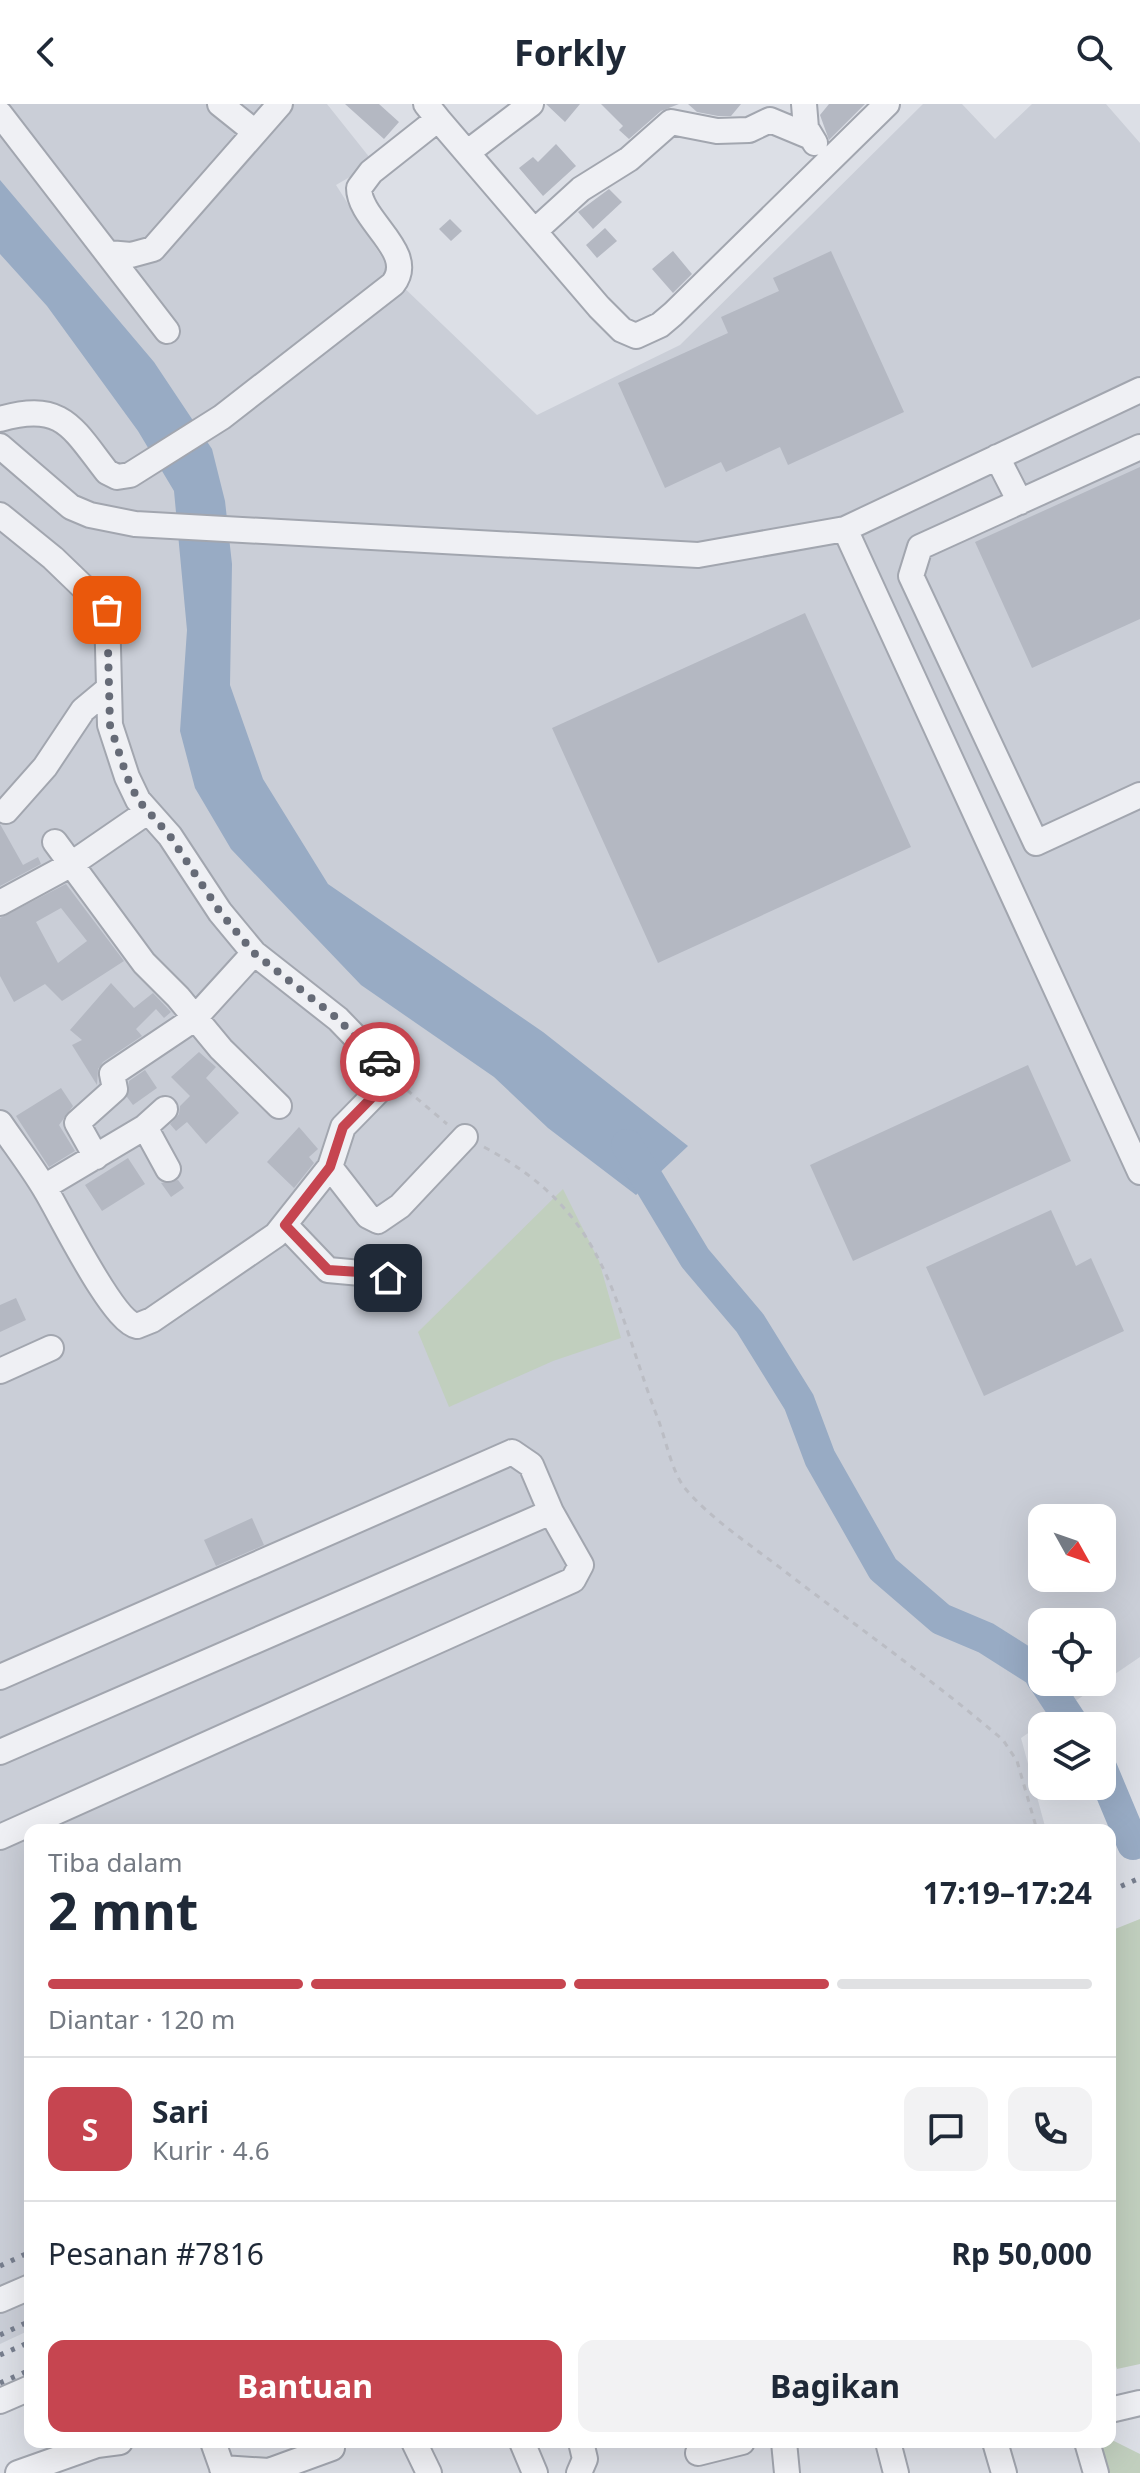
<!DOCTYPE html>
<html lang="id">
<head>
<meta charset="utf-8">
<style>
  :root { --surface:#fff; --page:#f2f2f3; --text:#1f2937; --muted:#747a83; --line:#e0e1e3; --accent:#c64550 }
  body { margin:0; font-family:"Noto Sans",sans-serif; background:var(--page); color:var(--text); height:100vh; display:flex; flex-direction:column; font-size:30px; white-space:nowrap }
  * { box-sizing:border-box; margin:0 }
  p { font-size:26px; color:var(--muted) }
  .icon { flex:none; width:44px; height:44px; fill:none; stroke:currentColor; stroke-width:2; stroke-linecap:round; stroke-linejoin:round }
  .map { position:relative; flex:1; overflow:hidden }
  .sheet { position:absolute; left:24px; top:1720px; width:1092px; height:624px; display:flex; flex-direction:column; background:var(--surface); border-radius:16px; box-shadow:0 8px 32px #0002 }
  .sheet>* { flex:none }
  .needle { width:52px; rotate:130deg }
  .fabs { position:absolute; left:1028px; top:1400px; display:grid; gap:16px }
  .fabs a { display:grid; place-items:center; width:88px; height:88px; border-radius:16px; background:var(--surface); box-shadow:0 8px 32px #0002; font-size:40px }
  .pin { position:absolute; display:grid; place-items:center; width:68px; height:68px; color:#fff; margin:-34px; border-radius:16px; box-shadow:0 4px 12px #0006 }
  .courier { position:absolute; display:grid; place-items:center; width:80px; height:80px; margin:-40px; border:6px solid #c64550; border-radius:50%; background:#fff; color:#222; box-shadow:0 2px 10px #0007 }
  .head em { font-style:normal; font-weight:700 }
  .head div { display:flex; flex-direction:column-reverse }
  .head { display:flex; align-items:center; justify-content:space-between; height:136px; padding:0 24px }
  h1 { font-size:52px; font-weight:700; line-height:60px }
  .bar { display:grid; grid-template-columns:repeat(4,1fr); gap:12px 8px; align-content:center; height:96px; padding:0 24px }
  .bar i { height:10px; border-radius:6px; background:var(--line) }
  .bar .selected { background:var(--accent) }
  .bar p { grid-column:span 4 }
  .line { display:flex; align-items:center; gap:20px; padding:0 24px; border-top:2px solid var(--line) }
  .line div { flex:1 }
  .round { display:grid; place-items:center; flex:none; width:84px; height:84px; border-radius:16px; background:var(--page) }
  .button { display:flex; gap:16px; margin-top:auto; padding:16px 24px }
  .button a { flex:1; height:92px; border-radius:16px; background:var(--accent); color:#fff; font-size:32px; font-weight:700; line-height:92px; text-align:center }
  .button a+a { background:var(--page); color:var(--text) }
  header { display:flex; justify-content:space-between; align-items:center; height:104px; padding:0 24px; background:var(--surface); font-size:36px; font-weight:700 }
  .map>svg:first-child { display:block }
  .built { fill:#caced7; fill-rule:evenodd }
  .green { fill:#c1cfbe }
  .water { fill:#98abc4 }
  .lines { fill:none; stroke-linecap:round; stroke-linejoin:round }
  .river { stroke:#98abc4; stroke-width:32 }
  .building { fill:#b4b8c2; fill-rule:evenodd }
  .minor-casing { stroke:#a2a6af; stroke-width:28 }
  .path { stroke:#bbbdc4; stroke-width:3; stroke-dasharray:6 6; stroke-linecap:butt }
  .minor { stroke:#eff0f4; stroke-width:24 }
  .rail { stroke:#777e8e; stroke-width:5; stroke-dasharray:4 8; stroke-linecap:butt }
  .done { stroke:#666b77; stroke-width:8; stroke-dasharray:0 14.4 }
  .route { stroke:#c64550; stroke-width:10 }
</style>
</head>
<body>
<header><svg class="icon" aria-label="back" viewBox="0 0 24 24"><path d="M15 5l-7 7 7 7"/></svg>Forkly<svg class="icon" aria-label="search" viewBox="0 0 24 24"><circle cx="10" cy="10" r="6"/><path d="M15 15l6 6"/></svg></header>
<div class="map">
<svg width="1140" height="2369" viewBox="0 0 1140 2369">
  <rect width="100%" height="100%" fill="#dcdfe6"/>
  <path class="built" d="M0 0H327L374 59 336 81 397 177 537 311 680 241 923 0H962L995 35 1032 0H1106L1140 39V1553L1021 1634 1046 1726H30V2226L0 2240ZM1042 1414H1102V1474H1042ZM1042 1518H1102V1578H1042Z"/>
  <path class="green" d="M563 1085 599 1157 621 1234 553 1257 449 1303 418 1228Z
    M1140 1815V2260L1117 2265 1110 2244V1827Z
    M1110 2335 1140 2350V2369H1091L1097 2338H1110Z"/>
  <path class="water" d="M0 76 154 258 212 345 225 397 232 460 230 581 263 675 328 780 543 928 688 1042 636 1091 548 1024 494 973 361 881 231 745 195 684 180 627 187 526 174 387 138 327 47 202 0 150Z"/>
  <g class="lines">
    <path class="river" d="M627 1041 695 1154 750 1219 799 1298 820 1354 883 1465 941 1515 986 1534 1038 1567 1042 1574
      M1045 1578 1074 1622
      M1102 1666 1133 1740"/>
  </g>
  <path class="building" d="M345 0H379L399 18 384 35Z
    M546 0H580L565 18Z
    M601 0H679L661 7 629 35 619 26 623 22Z
    M688 0H741L731 12H718L697 8Z
    M829 0H865L829 36 820 11Z
    M556 40 576 62 543 92 519 64 533 53 538 58Z
    M609 85 622 98 593 125 578 108Z
    M450 115 462 127 451 137 439 125Z
    M605 124 617 137 597 154 586 141Z
    M673 147 692 170 673 189 652 165Z
    M831 147 904 308 788 361 780 343 726 368 721 358 665 384 618 279 728 229 721 213 779 187 773 174Z
    M1140 363V515L1032 564 975 438Z
    M805 509 911 743 658 859 552 624Z
    M0 720 23 761 38 753 41 760 0 782Z
    M66 780 124 857 62 897 45 880 14 898 0 872V814ZM61 804 87 837 58 859 36 818Z
    M111 879 134 904 153 889 171 908 164 914 156 905 136 925 142 932 103 958 98 965 97 981 72 941 82 936 70 926Z
    M199 948 216 963 206 974 239 1009 206 1040 187 1018 176 1027 170 1020 179 1010 180 1002 190 992 171 973Z
    M1028 961 1071 1057 853 1157 810 1061Z
    M145 966 157 984 133 1001 127 993 129 977Z
    M61 984 73 1002 59 1021 75 1047 49 1063 16 1012Z
    M299 1023 318 1045 309 1053 314 1059 294 1084 267 1058Z
    M128 1054 145 1080 102 1107 85 1081Z
    M178 1076 184 1084 171 1093 161 1079Z
    M1051 1106 1076 1162 1091 1154 1124 1227 984 1292 926 1163Z
    M16 1194 26 1216 0 1228V1201Z
    M252 1414 264 1441 216 1462 204 1436Z"/>
  <g class="lines">
    <g class="minor-casing">
      <path id="minor" d="M220 0 255 28
        M804 0 806 24 815 39
        M0 10 167 227
        M438 15 599 203 622 226 636 232 660 221 673 210 887 0
        M468 48 531 0
        M536 126 581 85 629 55 671 18 717 27 749 26 770 16 811 33
        M108 149 131 151 153 145 280 0
        M0 315C62 297 72 323 107 368L117 373 130 371 222 313 393 180C418 148 359 117 359 84L371 68 438 15 426 0
        M0 342 71 403 90 411 135 420 698 451 845 425 1140 286
        M1140 343 920 443 911 472 1036 739 1140 691
        M997 353 1020 398
        M0 411 53 454 107 506 110 621 127 673 138 696 170 732 220 808 254 849 338 915 393 972 343 1023 330 1063 276 1131 152 1216 137 1222C112 1217 61 1111 45 1085 32 1063 15 1041 0 1019
        M845 425 1140 1068
        M6 707 45 663 83 606 107 586
        M55 738 144 859 178 893 221 945 279 1002
        M0 799 70 761 147 708
        M145 1023 168 1065
        M96 1053 77 1019 115 985 112 970 194 915 254 849
        M330 1063 368 1112 378 1117 400 1102 465 1033
        M44 1083 145 1023 165 1005
        M285 1121 328 1166 383 1171 396 1184
        M0 1267 51 1244
        M0 1573 512 1348 531 1361 551 1408 581 1461 573 1476 0 1733
        M0 1648 551 1408
        M0 2196 30 2183
        M0 2297 30 2284
        M1110 2306 1140 2299
        M213 2338 224 2369
        M414 2338 429 2369
        M522 2338 535 2369
        M784 2338 787 2369
        M888 2338 896 2369
        M995 2338 1004 2369
        M1087 2338 1096 2369
        M698 2349 742 2338
        M222 2364 269 2367 332 2344
        M18 2369 97 2341 120 2338
        M579 2369 585 2355 581 2338"/>
    </g>
    <path class="path" d="M407 986 447 1020
      M484 1043C609 1110 612 1195 658 1315 666 1336 671 1365 684 1383 709 1414 755 1444 787 1469 859 1524 934 1577 1003 1636L1017 1657 1037 1726"/>
    <use href="#minor" class="minor"/>
    <path class="rail" d="M1110 1787 1140 1774
      M0 2162 30 2148
      M0 2231 30 2217
      M0 2251 30 2238
      M0 2279 30 2266"/>
  </g>
  <g class="lines">
    <path class="done" d="M107 506 110 621 127 673 138 696 170 732 220 808 254 849 338 915 380 958"/>
    <path class="route" d="M380 958 393 972 343 1023 330 1063 285 1121 328 1166 375 1169 388 1174"/>
  </g>
</svg>
<div class="fabs">
<a><svg class="needle" viewBox="-14 -14 28 28"><path d="M0-13l5 13h-10z" fill="#e53935"/><path d="M0 13l5-13h-10z" fill="#747a83"/></svg></a>
<a><svg class="icon" aria-label="locate" viewBox="0 0 24 24"><circle cx="12" cy="12" r="6"/><path d="M12 2v4M12 18v4M2 12h4M18 12h4"/></svg></a>
<a><svg class="icon" aria-label="layers" viewBox="0 0 24 24"><path d="M12 4l9 5-9 5-9-5zM3 14l9 5 9-5"/></svg></a>
</div>
<div class="pin" style="left:107px;top:506px;background:#ea580c"><svg class="icon" aria-label="bag" viewBox="0 0 24 24"><path d="M5 8h14l-1 12H6zM9 8a3 3 0 0 1 6 0"/></svg></div>
<div class="pin" style="left:388px;top:1174px;background:#1f2937"><svg class="icon" aria-label="home" viewBox="0 0 24 24"><path d="M3 11l9-7 9 7M6 9v11h12V9"/></svg></div>
<div class="courier" style="left:380px;top:958px"><svg class="icon" aria-label="car" viewBox="0 0 24 24"><path d="M5 17H2v-5l4-1 3-4h7l3 4 3 1v5h-3M9 17h6M6 11h13"/><circle cx="7" cy="17" r="2"/><circle cx="17" cy="17" r="2"/></svg></div>
<section class="sheet">
<div class="head"><div><h1>2 mnt</h1><p>Tiba dalam</p></div><em>17:19–17:24</em></div>
<div class="bar"><i class="selected"></i><i class="selected"></i><i class="selected"></i><i></i><p>Diantar · 120 m</p></div>
<div class="line" style="height:144px"><b class="round" style="background:var(--accent);color:#fff">S</b><div><b>Sari</b><p>Kurir · 4.6</p></div><a class="round"><svg class="icon" aria-label="chat" viewBox="0 0 24 24"><path d="M4 5h16v11H9l-5 4z"/></svg></a><a class="round"><svg class="icon" aria-label="phone" viewBox="0 0 24 24"><path d="M5 4h4l2 5-3 2q2 4 5 5l2-3 5 2v4C11 20 4 13 5 4z"/></svg></a></div>
<div class="line" style="height:104px"><div>Pesanan #7816</div><b>Rp 50,000</b></div>
<div class="button"><a>Bantuan</a><a>Bagikan</a></div>
</section>
</div>
</body>
</html>
